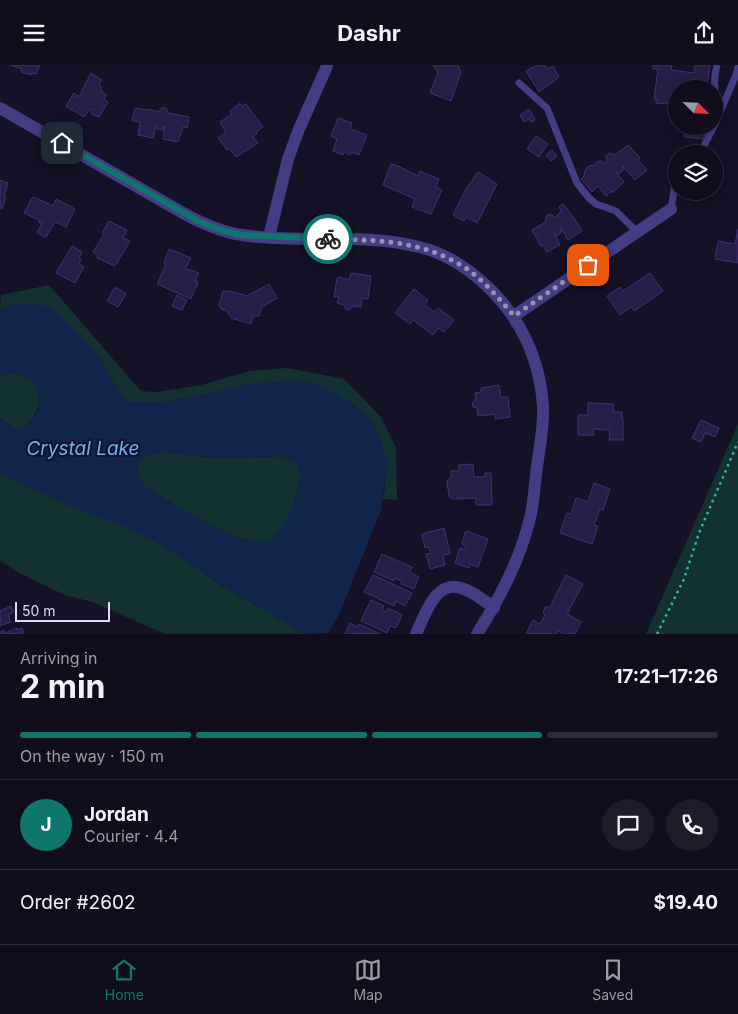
<!DOCTYPE html>
<html lang="en">
<head>
<meta charset="utf-8">
<style>
  :root { --surface:#100d1d; --page:#1e1b2a; --text:#f1f3f6; --muted:#9c9ca4; --line:#302d3b; --accent:#0f766e }
  body { margin:0; font-family:Inter,sans-serif; background:var(--page); color:var(--text); height:100vh; display:flex; flex-direction:column; font-size:19px; white-space:nowrap }
  * { box-sizing:border-box; margin:0 }
  p { font-size:16px; color:var(--muted) }
  .icon { flex:none; width:28px; height:28px; fill:none; stroke:currentColor; stroke-width:2; stroke-linecap:round; stroke-linejoin:round }
  .map { position:relative; height:569px; overflow:hidden }
  .panel { display:flex; flex-direction:column; background:var(--surface); flex:1 }
  .panel>* { flex:none }
  .needle { width:32px; rotate:114deg }
  .controls { position:absolute; left:668px; top:15px; display:grid; gap:10px }
  .controls a { display:grid; place-items:center; width:55px; height:55px; border-radius:50%; background:var(--surface); box-shadow:0 2px 12px #0003,0 0 0 1px var(--line); font-size:25px }
  .scale { position:absolute; left:15px; bottom:12px; width:95px; box-sizing:border-box; padding-left:5px; border:2px solid #ded9fd; border-top:0; font-size:14px; line-height:18px; white-space:nowrap; color:#ded9fd; -webkit-text-stroke:4px #151127; paint-order:stroke }
  .pin { position:absolute; display:grid; place-items:center; width:42px; height:42px; color:#fff; margin:-21px; border-radius:10px; box-shadow:0 2px 8px #0006 }
  .courier { position:absolute; display:grid; place-items:center; width:50px; height:50px; margin:-25px; border:4px solid #0f766e; border-radius:50%; background:#fff; color:#222; box-shadow:0 1px 6px #0007 }
  .head em { font-style:normal; font-weight:700 }
  .head div { display:flex; flex-direction:column-reverse }
  .head { display:flex; align-items:center; justify-content:space-between; height:85px; padding:0 20px }
  h1 { font-size:32px; font-weight:700; line-height:38px }
  .bar { display:grid; grid-template-columns:repeat(4,1fr); gap:8px 5px; align-content:center; height:60px; padding:0 20px }
  .bar i { height:6px; border-radius:4px; background:var(--line) }
  .bar .selected { background:var(--accent) }
  .bar p { grid-column:span 4 }
  .line { display:flex; align-items:center; gap:12px; padding:0 20px; border-top:1px solid var(--line) }
  .line div { flex:1 }
  .round { display:grid; place-items:center; flex:none; width:52px; height:52px; border-radius:26px; background:var(--page) }
  header { display:flex; justify-content:space-between; align-items:center; height:65px; padding:0 20px; background:var(--surface); font-size:22px; font-weight:700 }
  .tabs { display:flex; justify-content:space-around; align-items:center; height:70px; border-top:1px solid var(--line); background:var(--surface); font-size:14px; color:var(--muted) }
  .tabs a { display:grid; justify-items:center; gap:2px }
  .tabs .selected { color:var(--accent) }
  .map>svg:first-child { display:block }
  .green { fill:#143131 }
  .water { fill:#11254b; fill-rule:evenodd }
  .building { fill:#271e47; stroke:#403172 }
  .lines { fill:none; stroke-linecap:round; stroke-linejoin:round }
  .path { stroke:#35b5b1; stroke-width:2.5; stroke-dasharray:2.5 4; stroke-linecap:butt }
  .service { stroke:#433e84; stroke-width:7 }
  .minor { stroke:#433e84; stroke-width:12 }
  .done { stroke:#9893b2; stroke-width:5; stroke-dasharray:0 9 }
  .route { stroke:#0f766e; stroke-width:6 }
  .labels { text-anchor:middle; stroke-width:4; stroke-linejoin:round; paint-order:stroke }
  .water-label { font-size:19px; font-style:italic; fill:#6bb3f9; stroke:#151127 }
</style>
</head>
<body>
<header><svg class="icon" aria-label="menu" viewBox="0 0 24 24"><path d="M4 6h16M4 12h16M4 18h16"/></svg>Dashr<svg class="icon" aria-label="share" viewBox="0 0 24 24"><path d="M12 15V3M7 8l5-5 5 5M5 13v7h14v-7"/></svg></header>
<div class="map">
<svg width="738" height="569" viewBox="0 0 738 569">
  <rect width="100%" height="100%" fill="#151127"/>
  <path class="green" d="M49 220 141 326 157 327 201 320 250 306 287 303 344 314 381 352 396 383 397 435 383 434 385 422 379 370 368 353 349 337 255 318 228 325 164 337H127L117 324 98 289 14 239 0 245 1 230Z
    M14 308 31 313 38 325 40 339 33 353 24 363 15 364 0 353V310Z
    M738 359V569H646Z
    M162 387 217 393 283 391 296 398 301 410 295 436 284 460 274 473 262 477 242 474 222 466 178 442 144 421 138 410V398L146 390Z
    M0 409 85 447 125 461 151 474 178 490 219 519 306 569H165L92 537 65 530 23 510 0 496Z"/>
  <path class="water" d="M30 238 46 241 62 252 98 289 117 324 127 337H164L228 325 255 318 303 316 324 322 349 337 368 353 379 370 388 397 381 445 339 550 328 568 306 569 219 519 178 490 151 474 125 462 85 447 0 409V353L15 364 24 363C30 357 38 349 40 340 40 339 39 333 39 332 37 310 18 307 0 310V245L14 239ZM162 387 217 393 283 391 296 398 301 410 295 436 284 460 274 473 262 477 242 474 222 466 178 442 144 421 138 410V398L146 390Z"/>
  <path class="building" d="M10 0H40L36 9 31 8V10L21 7 22 4Z
    M433 0H458L461 7 451 36 430 28 438 8Z
    M537 0H545L547 4 553 1 559 12 539 27 526 6Z
    M653 0H672L671 5 694 8 695 0H710L707 20H703L702 24H676V37L668 36V39L656 38V34H654L658 4H653Z
    M91 8 102 15 99 19 101 21V26L107 30 104 34 108 37 99 52 91 49 92 46 90 44 84 52 66 41 74 28 79 32Z
    M240 38 242 41 246 39 263 62 256 67 257 69 253 72 258 78 236 92 229 83 227 85 218 73 226 67 220 57 232 49 230 46Z
    M135 43 149 45V44L158 47 162 43H166L168 48 189 52 187 63 183 62 178 77 163 74 165 61H164L163 65 157 64 158 60H156L153 73 138 70 140 57 132 56Z
    M529 44 535 55 531 57 529 54 524 57 520 50Z
    M338 53 352 58 350 64 367 70 359 90 351 87 350 90 344 87 343 90 333 86 337 74 331 71Z
    M685 61H705L704 74 684 72Z
    M536 71 548 79 539 92 527 84Z
    M628 80 640 93 638 95 647 105 635 115 623 101 624 104 619 109 617 106 616 107 624 117 612 128 611 126 606 131 598 121 592 127 581 114 584 111 585 105 589 101 596 100V98L599 96H602L605 99 607 97 606 91 610 88 615 90Z
    M552 85 557 91 551 96 546 90Z
    M391 99 398 101 418 111 420 106 439 114 436 122 442 125 431 149 412 142 415 134 383 120Z
    M478 107 497 119 477 158 466 152 464 156 453 150 466 124Z
    M0 115 8 118 4 131 6 132 2 144 0 143Z
    M34 132 53 141 56 134 75 144 66 162 55 157 46 172 37 168 42 158H39V155L24 148 32 133Z
    M563 139 574 153 582 166 568 175 561 163 560 164 562 167 556 171 554 167 560 180 547 187 543 180 541 181 532 165 546 157V151L550 149 555 152 559 149 561 146 559 142Z
    M109 156 127 165 123 173 130 176 115 201 97 193 98 190 93 187 104 169 102 168Z
    M738 164V198L715 194 718 176 735 179Z
    M72 181 82 187 79 193 81 195 79 199 84 202 75 218 56 208Z
    M169 184 191 193 185 204 188 205V204L199 208 195 216 198 217 191 234 157 219 166 199 164 198Z
    M351 208 371 211 368 234 362 233 361 242 353 241 349 245 346 244 344 240 337 238 339 232H334L337 213 339 212 349 215Z
    M650 208 663 226 634 246 631 242 620 250 607 231 620 222 623 226Z
    M269 219 277 233 262 242 259 251H253L251 259 231 253 226 245 221 244 219 240 223 226 230 227V226L247 231Z
    M115 222 126 229 118 242 107 236Z
    M414 224 428 235 425 240 434 247 438 243 454 255 444 267 438 263 433 270 413 255 410 259 395 248Z
    M177 230 187 235 182 245 172 241Z
    M499 320 501 332H508L510 352 495 354V349L478 351 477 343 473 342 472 338 476 335 475 328 481 327V323Z
    M588 338 613 339V347H622V353H623V375H609L610 365 593 364 594 370H578V350H588Z
    M701 355 719 363 715 372 705 368 701 377 692 373Z
    M473 399 474 412H485V408H491L492 440H476V433L452 434V432H449L447 416 451 413V406H459V400Z
    M594 418 610 424 603 445 600 444 594 460 598 461 592 479 560 468 567 448 571 449 576 433 588 437Z
    M444 463 450 489 443 490 445 500 430 504 426 489 431 488 429 482 425 483 422 469Z
    M467 466 488 474 478 502 470 499 469 503 455 498 460 483 465 485 466 481 462 479 465 467 466 468Z
    M382 489 412 502 409 507 419 512 414 524 401 519 402 516 395 513 394 516 374 507Z
    M373 510 412 528 405 541 396 536 394 541 364 527Z
    M566 510 583 519 567 549 581 557 575 569H565L558 566 557 569H526L533 555 540 559 545 550 543 548 545 542H550Z
    M371 535 384 541 382 545 386 547 388 543 402 550 396 563 390 561 387 568 361 556Z
    M11 541 14 547 8 550 11 557 0 561V546Z
    M350 558 358 562 359 559 380 569H345Z
    M17 563V565L22 563 24 568 0 569V567L4 565 5 568Z"/>
  <g class="lines">
    <path class="path" d="M657 569 684 514 699 468 738 377"/>
    <path class="service" d="M717 0C713 16 713 30 721 44
      M519 18 547 43 577 118 589 133 596 139 616 146 637 167
      M714 61 736 10 738 2
      M700 89 714 61
      M671 144 676 113"/>
    <path class="minor" d="M0 43 183 148C201 158 221 167 242 170 301 179 361 167 419 182 446 188 472 206 492 226 523 258 540 296 543 341 544 361 540 381 537 401 535 417 534 434 531 449 521 493 501 531 477 569
      M269 172 288 94 299 64 327 1
      M514 251 671 144
      M416 569C425 550 436 512 464 524 475 528 485 536 494 543"/>
  </g>
  <g class="lines">
    <path class="done" d="M328 174C384 175 439 176 483 217 494 228 504 239 514 251L588 200"/>
    <path class="route" d="M62 78 198 156 218 164 241 170 328 174"/>
  </g>
  <g class="labels">
    <g class="water-label">
      <text x="83" y="390">Crystal Lake</text>
    </g>
  </g>
</svg>
<div class="controls">
<a><svg class="needle" viewBox="-14 -14 28 28"><path d="M0-13l5 13h-10z" fill="#e53935"/><path d="M0 13l5-13h-10z" fill="#9c9ca4"/></svg></a>
<a><svg class="icon" aria-label="layers" viewBox="0 0 24 24"><path d="M12 4l9 5-9 5-9-5zM3 14l9 5 9-5"/></svg></a>
</div>
<div class="scale">50 m</div>
<div class="pin" style="left:588px;top:200px;background:#ea580c"><svg class="icon" aria-label="bag" viewBox="0 0 24 24"><path d="M5 8h14l-1 12H6zM9 8a3 3 0 0 1 6 0"/></svg></div>
<div class="pin" style="left:62px;top:78px;background:#1f2937"><svg class="icon" aria-label="home" viewBox="0 0 24 24"><path d="M3 11l9-7 9 7M6 9v11h12V9"/></svg></div>
<div class="courier" style="left:328px;top:174px"><svg class="icon" aria-label="bike" viewBox="0 0 24 24"><circle cx="6" cy="16" r="4"/><circle cx="18" cy="16" r="4"/><path d="M6 16l4-8h5l3 8M10 8l3 8H6M13 5h3"/></svg></div>
</div>
<section class="panel">
<div class="head"><div><h1>2 min</h1><p>Arriving in</p></div><em>17:21–17:26</em></div>
<div class="bar"><i class="selected"></i><i class="selected"></i><i class="selected"></i><i></i><p>On the way · 150 m</p></div>
<div class="line" style="height:90px"><b class="round" style="background:var(--accent);color:#fff">J</b><div><b>Jordan</b><p>Courier · 4.4</p></div><a class="round"><svg class="icon" aria-label="chat" viewBox="0 0 24 24"><path d="M4 5h16v11H9l-5 4z"/></svg></a><a class="round"><svg class="icon" aria-label="phone" viewBox="0 0 24 24"><path d="M5 4h4l2 5-3 2q2 4 5 5l2-3 5 2v4C11 20 4 13 5 4z"/></svg></a></div>
<div class="line" style="height:65px"><div>Order #2602</div><b>$19.40</b></div>
</section>
<nav class="tabs">
<a class="selected"><svg class="icon" aria-label="home" viewBox="0 0 24 24"><path d="M3 11l9-7 9 7M6 9v11h12V9"/></svg>Home</a>
<a><svg class="icon" aria-label="map" viewBox="0 0 24 24"><path d="M3 6l6-2 6 2 6-2v14l-6 2-6-2-6 2zM9 4v14M15 6v14"/></svg>Map</a>
<a><svg class="icon" aria-label="saved" viewBox="0 0 24 24"><path d="M7 4h10v16l-5-4-5 4z"/></svg>Saved</a>
</nav>
</body>
</html>
